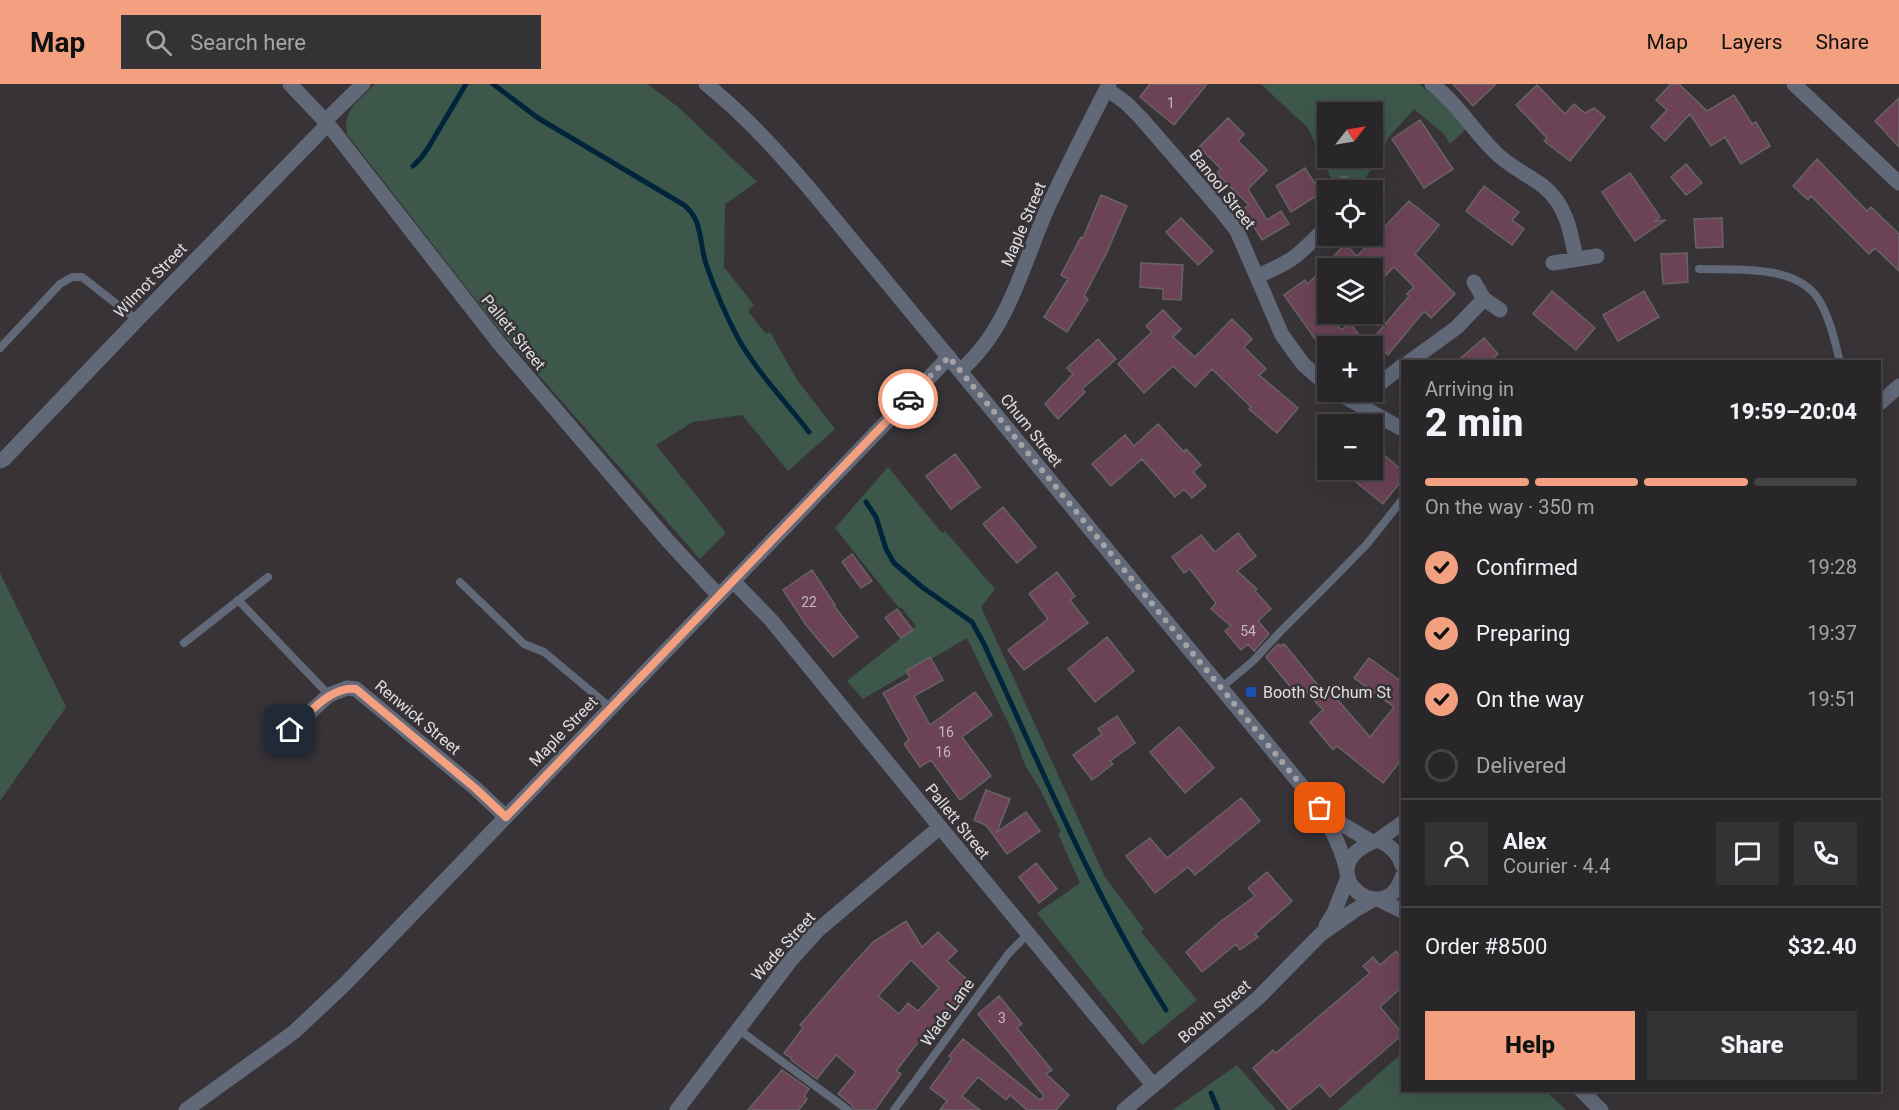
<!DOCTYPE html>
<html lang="en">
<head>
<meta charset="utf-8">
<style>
  :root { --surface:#292629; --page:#353235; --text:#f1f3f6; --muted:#a5a5a8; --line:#454346; --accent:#f2a080 }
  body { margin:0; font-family:Roboto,sans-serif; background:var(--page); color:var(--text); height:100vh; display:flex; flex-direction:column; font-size:22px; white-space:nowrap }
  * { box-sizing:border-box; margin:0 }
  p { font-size:20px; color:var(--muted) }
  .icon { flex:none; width:33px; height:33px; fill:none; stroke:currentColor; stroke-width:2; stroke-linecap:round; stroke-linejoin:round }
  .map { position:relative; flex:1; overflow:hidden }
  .side { position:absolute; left:1401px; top:276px; width:480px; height:732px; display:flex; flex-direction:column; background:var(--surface); border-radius:0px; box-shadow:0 6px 24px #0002,0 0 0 2px var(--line) }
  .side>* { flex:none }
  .needle { width:39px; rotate:59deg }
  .buttons { position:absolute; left:1317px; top:18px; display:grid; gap:12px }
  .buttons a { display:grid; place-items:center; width:66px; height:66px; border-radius:0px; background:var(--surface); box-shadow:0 6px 24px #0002,0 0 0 2px var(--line); font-size:30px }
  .pin { position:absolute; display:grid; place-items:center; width:51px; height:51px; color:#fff; margin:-26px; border-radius:12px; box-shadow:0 3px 9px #0006 }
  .courier { position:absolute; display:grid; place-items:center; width:60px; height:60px; margin:-30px; border:4px solid #f2a080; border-radius:50%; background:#fff; color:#222; box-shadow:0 2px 8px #0007 }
  .headline em { font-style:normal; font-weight:800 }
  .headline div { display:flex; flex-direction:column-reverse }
  .headline { display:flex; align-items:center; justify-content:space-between; height:102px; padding:0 24px }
  h1 { font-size:39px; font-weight:800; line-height:45px }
  .bar { display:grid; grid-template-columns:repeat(4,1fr); gap:9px 6px; align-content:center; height:72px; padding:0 24px }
  .bar i { height:8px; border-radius:4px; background:var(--line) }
  .bar .selected { background:var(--accent) }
  .bar p { grid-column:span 4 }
  .line { display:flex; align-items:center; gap:15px; padding:0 24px; border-top:2px solid var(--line) }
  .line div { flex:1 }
  .round { display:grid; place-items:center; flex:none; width:63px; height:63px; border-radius:0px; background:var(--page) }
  ol { padding:0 24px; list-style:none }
  li { display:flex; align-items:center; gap:18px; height:66px }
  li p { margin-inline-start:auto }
  li .icon { padding:6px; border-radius:50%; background:var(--accent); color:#111; stroke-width:4 }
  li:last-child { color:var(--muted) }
  li i { width:33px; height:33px; border:3px solid var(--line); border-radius:50% }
  .primary-button { display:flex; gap:12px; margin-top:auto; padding:12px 24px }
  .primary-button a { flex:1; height:69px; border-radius:0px; background:var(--accent); color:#111; font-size:24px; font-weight:800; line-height:69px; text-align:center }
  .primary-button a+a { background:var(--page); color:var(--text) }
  header { display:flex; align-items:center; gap:36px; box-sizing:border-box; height:84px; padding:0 30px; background:var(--accent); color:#111 }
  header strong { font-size:28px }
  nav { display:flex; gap:33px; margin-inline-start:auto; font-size:21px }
  .search { width:420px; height:54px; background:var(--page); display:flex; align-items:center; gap:15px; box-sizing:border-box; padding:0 21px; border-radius:0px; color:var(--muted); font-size:22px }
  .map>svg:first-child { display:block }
  .green { fill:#3d584b; fill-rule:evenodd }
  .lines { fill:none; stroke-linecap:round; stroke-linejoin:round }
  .stream { stroke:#00253b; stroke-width:5 }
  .building { fill:#6b4355; stroke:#696365; stroke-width:1.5; fill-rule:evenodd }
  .service { stroke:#616878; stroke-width:8 }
  .minor { stroke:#616878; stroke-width:15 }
  .tertiary { stroke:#616878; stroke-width:15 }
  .done { stroke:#a5a2a5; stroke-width:6; stroke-dasharray:0 10.8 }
  .route { stroke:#f2a080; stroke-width:8 }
  .transit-dot { fill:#1a4fb4; stroke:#373337; stroke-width:2 }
  .labels { text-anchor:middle; stroke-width:5; stroke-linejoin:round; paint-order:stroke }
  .number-label { font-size:14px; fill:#c3b7bd }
  .street-label { font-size:16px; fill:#e0dee0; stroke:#373337 }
  .poi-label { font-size:16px; fill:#e0dee0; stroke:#373337; text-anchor:start }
</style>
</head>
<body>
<header>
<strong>Map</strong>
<div class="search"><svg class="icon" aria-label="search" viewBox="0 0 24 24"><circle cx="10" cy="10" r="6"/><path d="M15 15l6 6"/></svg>Search here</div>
<nav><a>Map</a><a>Layers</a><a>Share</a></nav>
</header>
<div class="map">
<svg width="1899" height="1026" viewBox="0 0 1899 1026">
  <rect width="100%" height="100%" fill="#373337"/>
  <path class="green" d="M375 0H648L678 23 757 98 725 120 724 183 754 221 748 227 766 250 770 248 798 297 835 345 788 387 742 331 693 338 656 361 726 449 700 475 500 247 347 50C342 26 360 16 375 0Z
    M1261 0H1419L1448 23 1466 45 1450 60 1444 50 1414 25 1389 53 1361 102 1345 93 1333 98 1308 44ZM1328 28H1372V74H1328Z
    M888 383 942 449 945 447 995 505 981 523 1105 793 1144 845 1141 848 1197 916 1142 961 1037 829 1080 799 1058 750 1061 748 1041 707 1025 681 1015 653 967 554 863 615 847 597 916 542 901 523 899 524 835 444Z
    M0 489 66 623 0 717Z
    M1402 969V1006L1546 1007 1566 1026H1338Z
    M1237 981 1276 1026H1173Z"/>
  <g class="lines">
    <path class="stream" d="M493 0 538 34 684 121C703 136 699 158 706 180 715 206 726 232 739 256 758 289 786 318 809 348
      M413 82 421 74 428 64 466 0
      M866 418 876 433 886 465 894 479 922 503 972 538 983 558C1041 682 1093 811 1166 926
      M1211 1009 1218 1026"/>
  </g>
  <path class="building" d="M1150 0H1207L1174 41 1140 13Z
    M1453 0H1496L1473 22Z
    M1671 0H1679L1707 27 1734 11 1752 40 1756 38 1770 62 1741 80 1725 53 1711 62 1690 30 1665 57 1651 43 1667 26 1656 16Z
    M1537 1 1565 30 1574 20 1585 29 1594 24 1605 33 1570 77 1544 57 1547 54 1516 21Z
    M1899 14V63L1875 37Z
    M1228 34 1244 50 1238 57 1267 86 1248 105 1267 136 1281 127 1289 140 1262 156 1243 125 1249 121 1216 89 1221 85 1199 63Z
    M1420 36 1453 85 1424 104 1392 55Z
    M1817 75 1867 127 1871 123 1899 150V187L1875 164 1869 170 1811 112 1808 116 1793 102Z
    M1686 80 1702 99 1686 111 1671 93Z
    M1305 84 1321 109 1291 128 1276 102Z
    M1630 89 1660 133 1655 137 1666 136 1635 157 1602 108Z
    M1484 102 1519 128 1512 136 1524 145 1512 161 1466 127Z
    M1101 111 1127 122 1106 170 1084 212 1088 215 1067 248 1044 233 1068 195 1061 191 1081 153 1083 154Z
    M1409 117 1439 141 1415 170 1455 210 1431 234 1424 227 1388 271 1371 257 1409 212 1407 210 1414 203 1394 183 1372 205V184H1328V230L1341 246 1350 239 1368 262H1320L1284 211 1305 196 1308 200 1345 160 1357 172Z
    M1181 134 1213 167 1198 181 1166 148Z
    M1722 134 1723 163 1696 164 1694 135Z
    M1687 169 1688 198 1663 200 1661 170Z
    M1141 179 1183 181 1181 216 1163 215V205L1140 203Z
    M1552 207 1595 244 1576 266 1533 230Z
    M1644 207 1659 233 1618 257 1603 231Z
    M1163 226 1181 245 1173 253 1195 273 1232 235 1252 255 1244 263 1266 285 1259 291 1298 324 1277 349 1249 325 1251 323 1212 285 1195 303 1173 282 1144 309 1118 280 1152 248 1146 242Z
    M1484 254 1498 270 1489 278H1456Z
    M1098 255 1116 275 1082 305 1085 308 1058 335 1045 320 1073 290 1067 284Z
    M1158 340 1184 368 1186 365 1201 381 1193 388 1206 402 1192 414 1184 405 1175 413 1142 375 1111 402 1092 380 1125 351 1134 362Z
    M1378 366 1402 386V396L1383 420 1341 386H1372V373Z
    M955 370 980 403 951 425 926 392Z
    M1003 423 1036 463 1017 479 983 440Z
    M1238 449 1256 472 1237 487 1257 505 1255 507 1271 525 1258 537 1269 550 1254 567 1248 560 1241 566 1225 547 1231 542 1211 525 1216 519 1190 485 1184 489 1172 473 1201 451 1215 468Z
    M852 470 872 497 861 504 842 478Z
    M812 486 835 521 834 522 858 553 833 573 806 541 783 506Z
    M1057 488 1075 512 1070 516 1088 539 1024 586 1008 566 1048 535 1029 510Z
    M897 525 913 546 901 554 885 534Z
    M1107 553 1134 587 1095 618 1068 585Z
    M1278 560 1280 562 1284 560 1326 611 1330 607 1370 653 1394 623 1354 594 1369 574 1402 598V675L1383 699 1337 662 1333 666 1310 638 1323 626 1304 605 1297 611 1266 573Z
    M930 573 943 596 914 612 930 641 975 608 992 631 962 653 991 692 960 716 931 676 920 683 904 660 909 656 883 609 910 594 906 587Z
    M1117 632 1135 659 1110 677 1113 680 1092 696 1073 671 1102 650 1098 645Z
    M1179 643 1214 684 1185 709 1150 668Z
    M986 706 1010 715 997 748 1026 728 1040 747 1007 770 986 741 974 736Z
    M1241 714 1260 737 1195 791 1188 783 1155 809 1126 772 1150 754 1167 774Z
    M1036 779 1057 805 1039 819 1019 793Z
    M1267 788 1292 817 1255 850 1258 853 1240 866 1236 860 1202 888 1186 868 1220 838 1255 812 1248 804Z
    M906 837 922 863 938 848 957 867 947 877 973 901 945 933 942 930 912 966 896 987 901 990 875 1026H854L852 1021 838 1010 856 988 836 971 817 995 791 976 792 975 784 969 803 944 800 941 852 881 873 858ZM911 876 939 904 918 927 908 919 899 930 878 912Z
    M1396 867 1402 874V903L1380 923 1402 949V951L1330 1013 1320 1001 1289 1026 1253 984 1273 966 1276 969 1370 889 1363 882 1373 873 1380 881Z
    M999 912 1022 940 1017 944 1052 986 1046 990 1069 1011 1056 1026H1027L1010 1011 1006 1016 978 993 962 1012 980 1026H940L947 1017 930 1004 952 974 949 972 963 955 1040 1016 1044 1012 978 930Z
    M782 986 809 1005 804 1012 807 1015 799 1026H748Z"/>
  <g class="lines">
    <path class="service" d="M1699 185C1736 186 1797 180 1819 216 1830 235 1835 257 1840 278
      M0 264 60 200 72 193H82L137 236
      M460 498 524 560 544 568 611 624
      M238 516 329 611
      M184 559 268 493
      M1221 604 1253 577 1280 548 1324 504 1367 460 1402 416
      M738 945 848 1026
      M894 1026 1009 869 1028 850"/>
    <path class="minor" d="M290 0 328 40 498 258 668 457 719 512
      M1432 0C1457 19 1472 45 1494 67 1508 82 1527 90 1543 102 1566 120 1571 148 1576 175
      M1794 0 1899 99
      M1107 5 1126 19 1141 34 1219 124 1237 147 1282 251 1303 280 1328 302
      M325 37 363 0
      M1344 99 1348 106
      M1553 179 1597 172
      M1257 192C1293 178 1301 169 1328 141
      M1474 198 1484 215 1500 226
      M1409 278 1456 244 1484 215
      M960 287C1009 245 1023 179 1048 123 1067 82 1088 41 1109 0
      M1372 306 1402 282
      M1336 308 1402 345
      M1880 319 1899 302
      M0 377 4 375 137 236 328 40
      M733 497 771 536 940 743 1153 1001
      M274 661 329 611 347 604 356 605 475 704 506 733
      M1378 756 1402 739
      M1326 842 1334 829 1348 793
      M186 1026 294 948 345 900 949 273
      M677 1026 791 876 818 846 940 743
      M1124 1026 1258 914 1321 850 1355 826 1374 815"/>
    <path class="tertiary" d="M706 0C746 32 781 71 814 110L1320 724C1331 745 1342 764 1347 788
      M1325 728 1335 736 1372 758
      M1402 781C1398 768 1390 761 1378 756 1304 782 1383 850 1402 793
      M1378 815 1402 827
      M1581 1006 1601 1026"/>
  </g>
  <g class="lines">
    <path class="done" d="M908 315 949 273 1320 724"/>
    <path class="route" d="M290 646C308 631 331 601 356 605L475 704 506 733 908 315"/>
  </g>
  <rect class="transit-dot" x="1245" y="602" width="12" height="12" rx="3"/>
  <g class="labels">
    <g class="number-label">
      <text x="1171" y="24">1</text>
      <text x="809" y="523">22</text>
      <text x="1248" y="552">54</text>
      <text x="946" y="653">16</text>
      <text x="943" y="673">16</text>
      <text x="1002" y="939">3</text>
    </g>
    <g class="street-label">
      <text transform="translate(1223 105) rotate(52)" y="6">Banool Street</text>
      <text transform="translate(1023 140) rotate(-67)" y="6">Maple Street</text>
      <text transform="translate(150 196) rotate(-46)" y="6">Wilmot Street</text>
      <text transform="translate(514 248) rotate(51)" y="6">Pallett Street</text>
      <text transform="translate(1032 346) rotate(51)" y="6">Chum Street</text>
      <text transform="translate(418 633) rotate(40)" y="6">Renwick Street</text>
      <text transform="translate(563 647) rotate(-46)" y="6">Maple Street</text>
      <text transform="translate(958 737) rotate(51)" y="6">Pallett Street</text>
      <text transform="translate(783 862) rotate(-48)" y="6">Wade Street</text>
      <text transform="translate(1214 927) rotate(-40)" y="6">Booth Street</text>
      <text transform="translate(947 928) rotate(-54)" y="6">Wade Lane</text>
    </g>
    <g class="poi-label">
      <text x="1263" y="614">Booth St/Chum St</text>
    </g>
  </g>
</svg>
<div class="buttons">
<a><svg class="needle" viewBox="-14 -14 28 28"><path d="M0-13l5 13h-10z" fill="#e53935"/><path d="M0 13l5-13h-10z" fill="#a5a5a8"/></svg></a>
<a><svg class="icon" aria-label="locate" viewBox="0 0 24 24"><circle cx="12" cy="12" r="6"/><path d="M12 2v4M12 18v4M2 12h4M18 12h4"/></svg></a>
<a><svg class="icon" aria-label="layers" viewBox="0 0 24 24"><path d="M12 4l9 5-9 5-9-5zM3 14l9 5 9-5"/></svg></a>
<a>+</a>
<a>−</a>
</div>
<div class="pin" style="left:1320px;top:724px;background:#ea580c"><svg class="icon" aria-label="bag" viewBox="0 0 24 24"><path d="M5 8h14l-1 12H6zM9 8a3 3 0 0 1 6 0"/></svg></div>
<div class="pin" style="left:290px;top:646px;background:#1f2937"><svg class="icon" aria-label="home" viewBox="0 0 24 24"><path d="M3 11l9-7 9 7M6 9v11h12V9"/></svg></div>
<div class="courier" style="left:908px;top:315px"><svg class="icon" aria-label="car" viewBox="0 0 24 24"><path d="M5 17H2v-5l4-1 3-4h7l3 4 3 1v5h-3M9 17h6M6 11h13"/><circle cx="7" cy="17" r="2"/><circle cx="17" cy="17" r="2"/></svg></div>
<section class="side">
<div class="headline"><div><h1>2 min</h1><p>Arriving in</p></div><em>19:59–20:04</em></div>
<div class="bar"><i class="selected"></i><i class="selected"></i><i class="selected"></i><i></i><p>On the way · 350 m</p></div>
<ol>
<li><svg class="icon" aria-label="check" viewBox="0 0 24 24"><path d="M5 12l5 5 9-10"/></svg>Confirmed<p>19:28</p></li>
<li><svg class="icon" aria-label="check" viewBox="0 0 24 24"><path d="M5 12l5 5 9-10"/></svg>Preparing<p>19:37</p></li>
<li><svg class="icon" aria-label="check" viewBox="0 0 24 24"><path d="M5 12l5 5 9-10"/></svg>On the way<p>19:51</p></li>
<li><i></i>Delivered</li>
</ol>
<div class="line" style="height:108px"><a class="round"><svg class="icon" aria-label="person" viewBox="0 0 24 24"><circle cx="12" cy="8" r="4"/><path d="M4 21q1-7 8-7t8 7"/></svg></a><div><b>Alex</b><p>Courier · 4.4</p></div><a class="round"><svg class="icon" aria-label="chat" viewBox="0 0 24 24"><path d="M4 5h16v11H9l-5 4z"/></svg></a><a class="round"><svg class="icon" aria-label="phone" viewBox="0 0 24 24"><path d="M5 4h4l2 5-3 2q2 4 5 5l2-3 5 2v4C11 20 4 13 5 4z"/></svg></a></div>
<div class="line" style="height:78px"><div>Order #8500</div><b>$32.40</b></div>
<div class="primary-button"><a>Help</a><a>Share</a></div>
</section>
</div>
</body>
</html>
